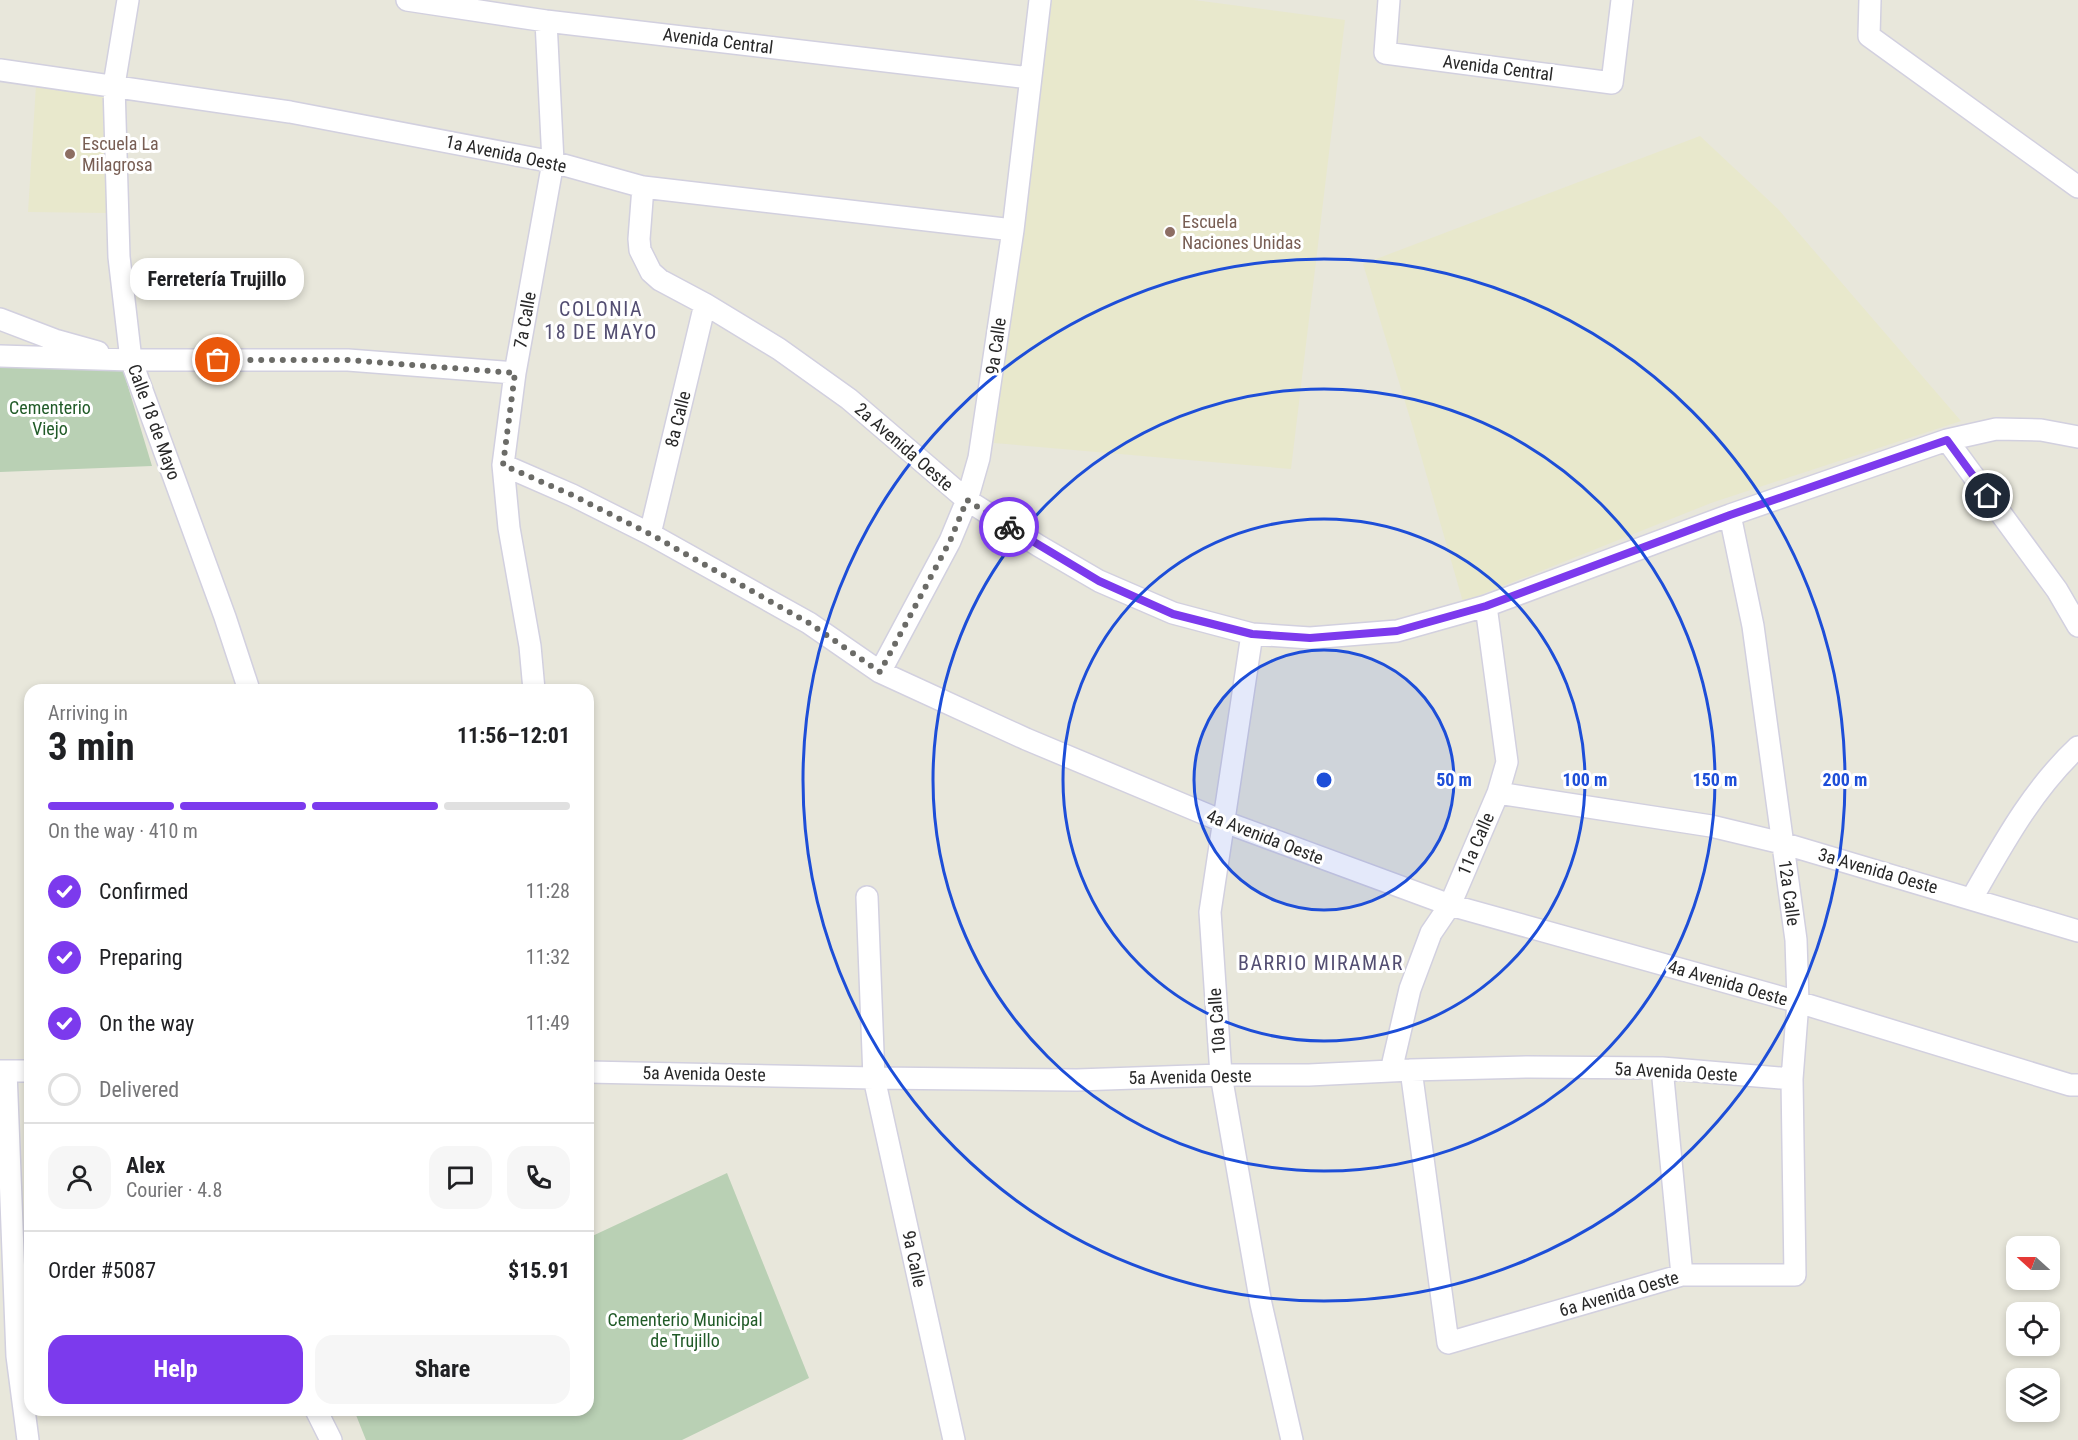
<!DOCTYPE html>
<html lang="en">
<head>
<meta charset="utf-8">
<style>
  :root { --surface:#fff; --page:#f6f6f6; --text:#202124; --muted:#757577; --line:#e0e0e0; --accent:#7c3aed }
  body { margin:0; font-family:"Roboto Condensed",sans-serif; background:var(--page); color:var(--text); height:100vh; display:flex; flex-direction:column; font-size:22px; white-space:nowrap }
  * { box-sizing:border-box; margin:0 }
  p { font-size:20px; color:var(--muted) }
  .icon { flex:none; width:33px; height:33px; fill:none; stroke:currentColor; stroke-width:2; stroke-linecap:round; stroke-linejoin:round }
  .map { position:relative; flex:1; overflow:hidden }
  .sheet { position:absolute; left:24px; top:684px; width:570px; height:732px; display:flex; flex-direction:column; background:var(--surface); border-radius:18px; box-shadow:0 3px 9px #0003 }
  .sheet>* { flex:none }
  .needle { width:39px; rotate:291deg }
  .fabs { position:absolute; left:2006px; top:1236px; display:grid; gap:12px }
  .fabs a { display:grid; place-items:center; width:54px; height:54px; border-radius:12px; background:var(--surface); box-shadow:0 3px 9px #0003; font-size:30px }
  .pin { position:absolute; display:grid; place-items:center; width:51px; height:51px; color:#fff; margin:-26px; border:3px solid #fff; border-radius:50%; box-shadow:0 2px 6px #0007 }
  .courier { position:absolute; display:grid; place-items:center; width:60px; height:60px; margin:-30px; border:4px solid #7c3aed; border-radius:50%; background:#fff; color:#222; box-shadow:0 2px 8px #0007 }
  .bubble { position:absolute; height:42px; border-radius:18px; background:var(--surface); box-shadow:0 3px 9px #0003; font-size:20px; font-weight:700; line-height:42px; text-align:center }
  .overview em { font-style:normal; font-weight:700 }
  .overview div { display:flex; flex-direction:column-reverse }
  .overview { display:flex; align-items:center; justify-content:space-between; height:102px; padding:0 24px }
  h1 { font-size:39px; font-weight:700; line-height:45px }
  .bar { display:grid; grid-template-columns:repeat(4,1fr); gap:9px 6px; align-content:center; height:72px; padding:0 24px }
  .bar i { height:8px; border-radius:4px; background:var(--line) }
  .bar .active { background:var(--accent) }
  .bar p { grid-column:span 4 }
  .line { display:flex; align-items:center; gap:15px; padding:0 24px; border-top:2px solid var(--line) }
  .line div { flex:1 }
  .round { display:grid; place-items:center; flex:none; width:63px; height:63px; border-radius:18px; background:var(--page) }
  ol { padding:0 24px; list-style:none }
  li { display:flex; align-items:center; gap:18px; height:66px }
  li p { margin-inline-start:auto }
  li .icon { padding:6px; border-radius:50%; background:var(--accent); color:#fff; stroke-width:4 }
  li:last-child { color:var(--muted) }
  li i { width:33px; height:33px; border:3px solid var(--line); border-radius:50% }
  .button { display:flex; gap:12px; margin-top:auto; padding:12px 24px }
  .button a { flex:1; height:69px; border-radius:18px; background:var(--accent); color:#fff; font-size:24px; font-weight:700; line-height:69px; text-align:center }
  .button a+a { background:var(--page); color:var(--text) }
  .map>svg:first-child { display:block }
  .education { fill:#e8e8cc }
  .cemetery { fill:#b9d0b4 }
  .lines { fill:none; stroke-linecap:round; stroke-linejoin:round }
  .minor-casing { stroke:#d2d0df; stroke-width:24 }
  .minor { stroke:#fff; stroke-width:21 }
  .done { stroke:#6b6b67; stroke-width:6; stroke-dasharray:0 10.8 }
  .route { stroke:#7c3aed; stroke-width:8 }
  .ring { fill:none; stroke:#1d4ed8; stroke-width:3 }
  .education-dot { fill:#8d6e63; stroke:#fff; stroke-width:2 }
  .labels { text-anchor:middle; stroke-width:6; stroke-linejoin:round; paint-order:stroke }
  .street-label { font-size:18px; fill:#282828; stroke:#fff }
  .education-label { font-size:18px; fill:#785e54; stroke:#fff; text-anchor:start }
  .park-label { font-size:18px; fill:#215b28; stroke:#fff }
  .neighbourhood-label { font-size:20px; letter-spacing:1.5px; fill:#534e72; stroke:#fff }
  .centre { fill:#1d4ed8; stroke:#fff; stroke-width:3 }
  .ring-label { font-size:18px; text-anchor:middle; font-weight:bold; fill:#1d4ed8; stroke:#fff; stroke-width:6; stroke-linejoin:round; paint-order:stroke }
</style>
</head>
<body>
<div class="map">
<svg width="2078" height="1440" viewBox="0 0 2078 1440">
  <rect width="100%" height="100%" fill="#e8e7db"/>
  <path class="education" d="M1049 0H1194L1345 20 1291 469 994 443Z
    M36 85 107 95 110 213 28 212Z
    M1700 136 1778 209 1961 421 1711 503 1463 602 1413 428 1363 264Z"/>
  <path class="cemetery" d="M0 366 123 370 152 466 0 472Z
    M727 1173 809 1378 682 1440H366L354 1410H588V1238Z"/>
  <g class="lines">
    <g class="minor-casing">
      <path id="minor" d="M128 0 114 85 119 257 131 360 225 617 249 690
        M407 0 546 21 1030 78
        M1389 0 1385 53 1612 83 1622 0
        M1870 0 1869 36 2078 187
        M0 70 290 112 553 162 643 187 1013 230
        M643 187 639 239 640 250 651 272 660 280 705 304 779 349 849 399 967 500 1039 546 1099 581 1173 613 1252 634 1310 638 1397 631 1486 606 1730 515 1947 440 1996 429 2041 430 2078 437
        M0 319 55 340 98 352
        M0 356 131 360H348L515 373
        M1947 440 2057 590 2078 626
        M503 465 572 495 650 534 809 623 880 672 1026 739 1222 821 1450 905 1798 1002 2070 1085H2078
        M650 534 705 304
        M1252 634 1210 912 1221 1075 1261 1304 1292 1440
        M880 672 950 541 967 500 979 458 1013 230 1040 0
        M534 690 530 646 509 528 503 465 515 373 553 162 546 21
        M1498 793 1711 826 1782 843 2078 931
        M867 897 874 1078 954 1440
        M1972 898C2003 844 2032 790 2078 747
        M1662 1068 1682 1275
        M1411 1070 1448 1343 1682 1275H1795L1792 1079 1798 1002 1796 940 1753 626 1730 515
        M0 1071H30
        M6 1071 17 1356 28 1440
        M1391 1071 1410 989 1431 933 1450 905 1498 793 1507 762 1486 606
        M588 1072 874 1078 1077 1080 1221 1075H1309L1411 1070 1528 1067 1662 1068 1792 1079
        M316 1410 331 1440"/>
    </g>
    <use href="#minor" class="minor"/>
  </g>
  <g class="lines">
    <path class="done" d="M218 360H348L515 373 503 465 572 495 650 534 809 623 880 672 950 541 967 500 1009 527"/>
    <path class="route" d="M1009 527 1099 581 1173 614 1252 634 1310 638 1397 631 1486 606 1730 515 1947 440 1988 496"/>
  </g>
  <circle cx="1324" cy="780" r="130" fill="#1d4ed8" fill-opacity=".12"/>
  <g class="ring">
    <circle cx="1324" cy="780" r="130"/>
    <circle cx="1324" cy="780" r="261"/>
    <circle cx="1324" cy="780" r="391"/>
    <circle cx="1324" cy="780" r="521"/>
  </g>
  <g class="education-dot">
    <circle cx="70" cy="154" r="6"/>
    <circle cx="1170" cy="232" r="6"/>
  </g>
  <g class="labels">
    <g class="street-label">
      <text transform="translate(718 41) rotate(7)" y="6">Avenida Central</text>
      <text transform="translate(1498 68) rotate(7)" y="6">Avenida Central</text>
      <text transform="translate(506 154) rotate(12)" y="6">1a Avenida Oeste</text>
      <text transform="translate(525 320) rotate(-80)" y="6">7a Calle</text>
      <text transform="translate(996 346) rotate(-82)" y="6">9a Calle</text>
      <text transform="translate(678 419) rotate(-76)" y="6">8a Calle</text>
      <text transform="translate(154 422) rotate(70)" y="6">Calle 18 de Mayo</text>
      <text transform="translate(904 447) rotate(41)" y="6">2a Avenida Oeste</text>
      <text transform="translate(1265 837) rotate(21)" y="6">4a Avenida Oeste</text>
      <text transform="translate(1476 844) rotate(-67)" y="6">11a Calle</text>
      <text transform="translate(1878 871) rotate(16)" y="6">3a Avenida Oeste</text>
      <text transform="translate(1789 893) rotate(82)" y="6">12a Calle</text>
      <text transform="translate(1728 983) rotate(16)" y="6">4a Avenida Oeste</text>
      <text transform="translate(1217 1021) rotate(-94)" y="6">10a Calle</text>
      <text transform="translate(1676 1072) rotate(3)" y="6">5a Avenida Oeste</text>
      <text transform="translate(704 1074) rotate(1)" y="6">5a Avenida Oeste</text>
      <text transform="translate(1190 1077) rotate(-1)" y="6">5a Avenida Oeste</text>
      <text transform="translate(914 1259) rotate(78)" y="6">9a Calle</text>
      <text transform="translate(1619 1294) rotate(-16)" y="6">6a Avenida Oeste</text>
    </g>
    <g class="education-label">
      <text x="82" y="150">Escuela La<tspan x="82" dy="21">Milagrosa</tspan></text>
      <text x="1182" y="228">Escuela<tspan x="1182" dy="21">Naciones Unidas</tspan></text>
    </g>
    <g class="park-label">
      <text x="50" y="414">Cementerio<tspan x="50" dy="21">Viejo</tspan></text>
      <text x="685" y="1326">Cementerio Municipal<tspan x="685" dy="21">de Trujillo</tspan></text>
    </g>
    <g class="neighbourhood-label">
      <text x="601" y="316">COLONIA<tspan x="601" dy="23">18 DE MAYO</tspan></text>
      <text x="1321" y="970">BARRIO MIRAMAR</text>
    </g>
  </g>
  <circle cx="1324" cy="780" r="9" class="centre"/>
  <g class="ring-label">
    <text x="1454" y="786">50 m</text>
    <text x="1585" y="786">100 m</text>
    <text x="1715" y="786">150 m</text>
    <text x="1845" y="786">200 m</text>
  </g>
</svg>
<div class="fabs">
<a><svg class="needle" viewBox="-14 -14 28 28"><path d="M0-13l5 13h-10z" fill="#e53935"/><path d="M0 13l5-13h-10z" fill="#757577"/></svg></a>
<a><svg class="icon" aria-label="locate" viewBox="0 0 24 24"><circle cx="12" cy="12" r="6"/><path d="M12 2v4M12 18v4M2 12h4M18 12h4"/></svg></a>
<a><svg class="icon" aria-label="layers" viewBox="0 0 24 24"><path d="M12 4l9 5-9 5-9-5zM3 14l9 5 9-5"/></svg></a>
</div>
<div class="pin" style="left:218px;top:360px;background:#ea580c"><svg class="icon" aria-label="bag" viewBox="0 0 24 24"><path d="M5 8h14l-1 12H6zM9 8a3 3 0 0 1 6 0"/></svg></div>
<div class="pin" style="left:1988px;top:496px;background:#1f2937"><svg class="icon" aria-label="home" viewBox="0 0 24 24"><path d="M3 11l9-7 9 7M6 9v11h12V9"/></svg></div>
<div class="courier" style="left:1009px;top:527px"><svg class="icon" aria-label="bike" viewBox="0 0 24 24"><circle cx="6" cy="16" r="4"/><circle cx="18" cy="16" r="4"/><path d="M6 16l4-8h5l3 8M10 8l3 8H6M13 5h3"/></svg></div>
<div class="bubble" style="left:130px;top:258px;width:174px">Ferretería Trujillo</div>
<section class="sheet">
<div class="overview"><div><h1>3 min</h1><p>Arriving in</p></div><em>11:56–12:01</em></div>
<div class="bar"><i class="active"></i><i class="active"></i><i class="active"></i><i></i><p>On the way · 410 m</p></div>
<ol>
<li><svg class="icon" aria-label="check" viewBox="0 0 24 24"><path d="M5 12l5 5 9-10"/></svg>Confirmed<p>11:28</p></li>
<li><svg class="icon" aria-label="check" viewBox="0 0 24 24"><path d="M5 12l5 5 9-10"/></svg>Preparing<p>11:32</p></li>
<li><svg class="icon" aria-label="check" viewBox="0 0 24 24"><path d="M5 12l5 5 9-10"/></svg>On the way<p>11:49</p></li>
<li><i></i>Delivered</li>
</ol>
<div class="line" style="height:108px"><a class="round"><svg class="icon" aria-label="person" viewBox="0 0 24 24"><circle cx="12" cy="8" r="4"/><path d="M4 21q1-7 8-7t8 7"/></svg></a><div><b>Alex</b><p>Courier · 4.8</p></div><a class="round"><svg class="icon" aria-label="chat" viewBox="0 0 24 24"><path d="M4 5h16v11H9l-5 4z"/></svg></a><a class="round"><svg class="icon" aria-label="phone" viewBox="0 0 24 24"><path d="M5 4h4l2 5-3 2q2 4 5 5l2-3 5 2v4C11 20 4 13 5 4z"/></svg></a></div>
<div class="line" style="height:78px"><div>Order #5087</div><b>$15.91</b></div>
<div class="button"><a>Help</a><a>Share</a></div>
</section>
</div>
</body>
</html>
